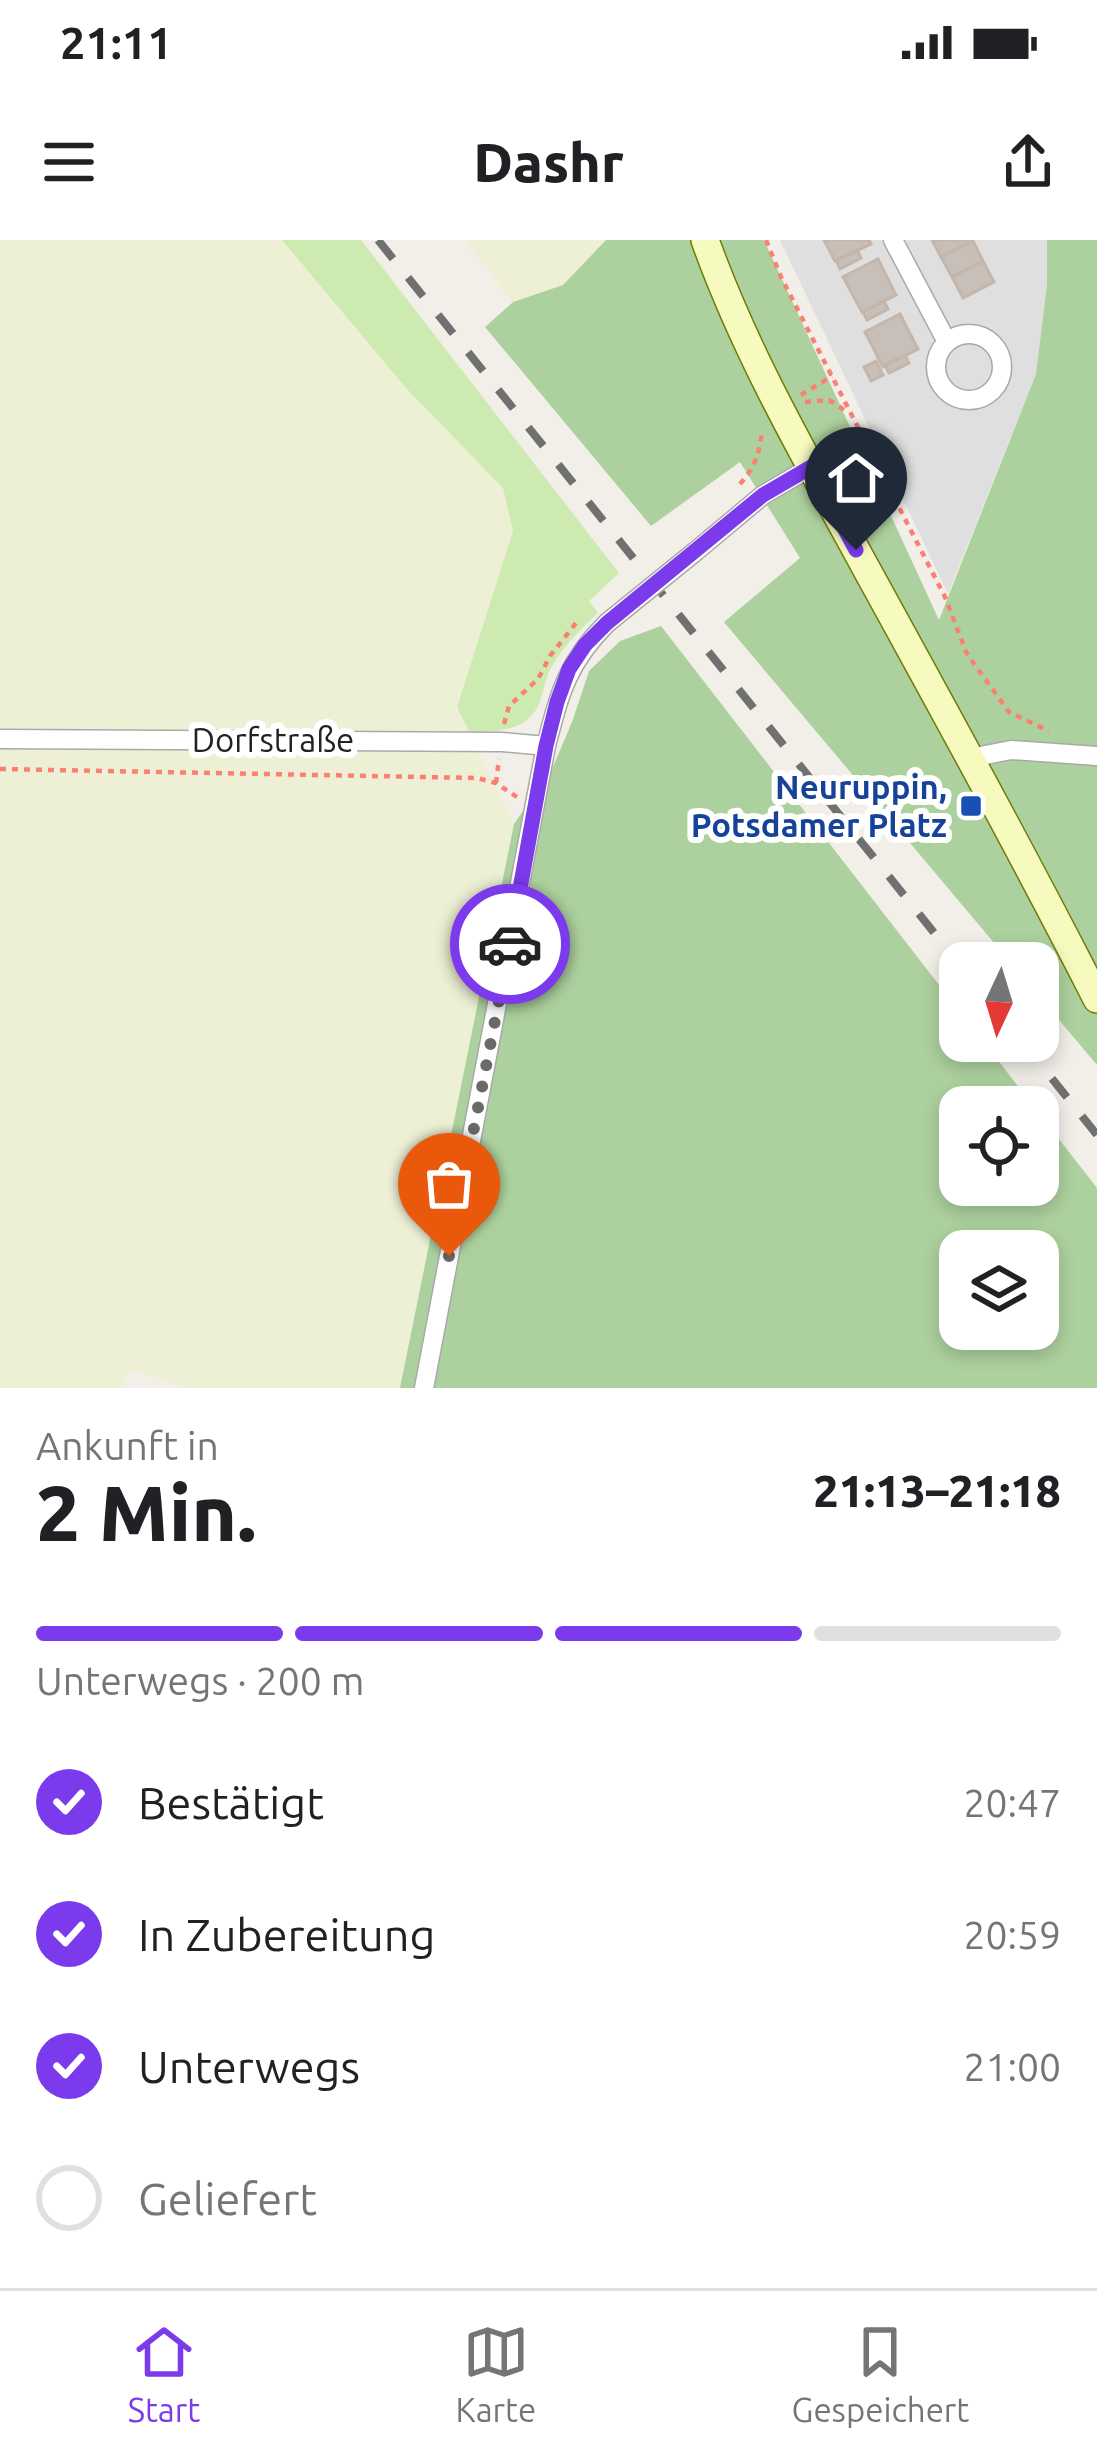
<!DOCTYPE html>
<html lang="de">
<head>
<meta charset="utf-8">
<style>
  :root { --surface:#fff; --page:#f2f2f2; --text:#202124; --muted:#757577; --line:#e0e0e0; --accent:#7c3aed }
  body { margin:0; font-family:Ubuntu,sans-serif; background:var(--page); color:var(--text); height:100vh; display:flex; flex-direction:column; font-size:45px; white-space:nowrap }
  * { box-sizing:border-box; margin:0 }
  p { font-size:39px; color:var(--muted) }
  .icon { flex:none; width:66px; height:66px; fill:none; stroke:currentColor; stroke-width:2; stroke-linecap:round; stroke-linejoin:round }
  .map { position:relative; height:1148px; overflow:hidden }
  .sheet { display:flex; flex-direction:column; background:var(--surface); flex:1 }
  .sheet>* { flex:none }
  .needle { width:78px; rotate:184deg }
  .fabs { position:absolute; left:939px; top:702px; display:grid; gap:24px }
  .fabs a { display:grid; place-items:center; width:120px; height:120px; border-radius:24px; background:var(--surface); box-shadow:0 6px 18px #0003; font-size:60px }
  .pin { position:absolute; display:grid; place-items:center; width:102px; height:102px; color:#fff; margin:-123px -51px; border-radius:50% 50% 50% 0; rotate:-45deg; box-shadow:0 0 12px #0007 }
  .pin .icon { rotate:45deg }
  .courier { position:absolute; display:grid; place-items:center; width:120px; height:120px; margin:-60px; border:9px solid #7c3aed; border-radius:50%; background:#fff; color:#222; box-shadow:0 3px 15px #0007 }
  .summary em { font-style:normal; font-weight:800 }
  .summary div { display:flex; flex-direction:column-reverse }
  .summary { display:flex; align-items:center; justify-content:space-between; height:204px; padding:0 36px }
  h1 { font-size:78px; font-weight:800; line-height:90px }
  .bar { display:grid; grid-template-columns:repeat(4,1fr); gap:18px 12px; align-content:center; height:144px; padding:0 36px }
  .bar i { height:15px; border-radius:9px; background:var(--line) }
  .bar .on { background:var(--accent) }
  .bar p { grid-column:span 4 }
  ol { padding:0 36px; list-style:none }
  li { display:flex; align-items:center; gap:36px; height:132px }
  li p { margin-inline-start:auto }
  li .icon { padding:12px; border-radius:50%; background:var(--accent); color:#fff; stroke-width:4 }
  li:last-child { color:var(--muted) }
  li i { width:66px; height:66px; border:6px solid var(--line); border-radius:50% }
  .status { display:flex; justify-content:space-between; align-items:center; height:84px; padding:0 60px; background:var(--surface); direction:ltr }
  .status svg { height:33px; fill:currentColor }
  header { display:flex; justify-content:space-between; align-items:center; height:156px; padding:0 36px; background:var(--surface); font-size:54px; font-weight:800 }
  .tabs { display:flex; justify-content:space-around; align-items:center; height:168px; border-top:3px solid var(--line); background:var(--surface); font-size:33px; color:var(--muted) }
  .tabs a { display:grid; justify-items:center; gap:6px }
  .tabs .on { color:var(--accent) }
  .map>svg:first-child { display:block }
  .residential { fill:#e0dfdf }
  .farmland { fill:#eef0d5 }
  .grass { fill:#cdebb0 }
  .forest { fill:#add19e; fill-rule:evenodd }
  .building { fill:#c7bfb8; stroke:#c4b6ab; stroke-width:3 }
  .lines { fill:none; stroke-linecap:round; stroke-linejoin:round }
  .street-casing { stroke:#a9a9a9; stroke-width:21 }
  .secondary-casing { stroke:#707d05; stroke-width:30 }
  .path { stroke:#fa8072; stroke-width:4.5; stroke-dasharray:6 6; stroke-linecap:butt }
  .street { stroke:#fff; stroke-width:18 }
  .secondary { stroke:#f7fabf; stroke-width:27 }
  .rail { stroke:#707070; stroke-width:8; stroke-dasharray:24 24; stroke-linecap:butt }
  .street-bridge-casing { stroke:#a9a9a9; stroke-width:21; stroke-linecap:butt }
  .street-bridge { stroke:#fff; stroke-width:18 }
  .done { stroke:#6b6a68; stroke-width:12; stroke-dasharray:0 21.6 }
  .route { stroke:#7c3aed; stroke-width:15 }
  .transit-dot { fill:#1a4fb4; stroke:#fff; stroke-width:4.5 }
  .labels { text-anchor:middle; stroke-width:12; stroke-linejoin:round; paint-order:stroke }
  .street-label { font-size:33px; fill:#222; stroke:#fff }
  .transit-label { font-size:33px; font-weight:bold; fill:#164399; stroke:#fff; text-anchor:end }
</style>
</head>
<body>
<div class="status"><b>21:11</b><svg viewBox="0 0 49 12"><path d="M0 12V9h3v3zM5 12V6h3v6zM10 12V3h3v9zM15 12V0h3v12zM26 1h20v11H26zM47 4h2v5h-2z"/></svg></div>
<header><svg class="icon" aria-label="menu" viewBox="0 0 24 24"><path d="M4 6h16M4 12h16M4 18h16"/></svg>Dashr<svg class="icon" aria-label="share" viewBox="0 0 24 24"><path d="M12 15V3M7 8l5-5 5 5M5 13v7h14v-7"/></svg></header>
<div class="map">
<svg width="1097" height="1148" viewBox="0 0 1097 1148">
  <rect width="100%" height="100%" fill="#f2efe9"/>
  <path class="residential" d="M780 0H1047V44L1036 134 948 354Z"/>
  <path class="farmland" d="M0 0H282L405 147 503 248 513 291 457 467 514 584 400 1148H188L130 1129 120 1148H0Z
    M465 0H606L563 45 513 62Z"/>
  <path class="grass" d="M282 0H361L619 333 589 361 598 373C579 391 561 408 549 432 545 440 544 450 541 459 529 493 500 490 470 493L457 467 513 291 503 248 405 147Z"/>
  <path class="forest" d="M606 0H764L939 380 1036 134 1047 44V0H1097V825L1038 755V723H1011L724 382 800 318 740 222 651 286 485 87 513 62 563 45Z
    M661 386 960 772V801H983L1034 867H960V945H1038V872L1097 948V1148H400L514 584 552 529 572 482 589 431 620 401ZM960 1011H1038V1089H960Z"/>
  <path class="building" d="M824 0H869L871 4 835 21Z
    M932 0H972L973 1 941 17Z
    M973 1 983 21 952 37 941 17Z
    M857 10 861 18 840 29 836 20Z
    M878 19 896 55 862 72 843 37Z
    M983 21 994 42 963 58 952 37Z
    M884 61 888 69 867 80 863 72Z
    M900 74 918 109 883 127 865 92Z
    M905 115 909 123 889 133 885 125Z
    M876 121 883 135 871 141 864 127Z"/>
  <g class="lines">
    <g class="street-casing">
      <path id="street" d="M893 0 947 102
        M936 127a33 33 0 1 1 66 0a33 33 0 1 1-66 0Z
        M696 311 763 255 811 227
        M0 499 502 502 546 506
        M970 518 1011 510 1097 516
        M424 1148 546 506C560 452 567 423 607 383"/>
    </g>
    <g class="secondary-casing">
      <path id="secondary" d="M705 0C746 115 809 223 867 330 945 472 1023 614 1097 759"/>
    </g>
    <path class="path" d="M766 0 781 37 945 357 967 414 1009 472 1049 491
      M801 155 832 136
      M805 162 829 160 849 173
      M740 244C755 228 760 211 762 190
      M504 484 509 466 538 439 550 416 576 383
      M0 529 477 538 496 543 517 557
      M496 543 499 519"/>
    <use href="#street" class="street"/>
    <use href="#secondary" class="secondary"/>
    <path class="rail" d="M378 0 960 725
      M1022 801 1097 895"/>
    <g class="street-bridge-casing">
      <path id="street-bridge" d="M607 383 696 311"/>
    </g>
    <use href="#street-bridge" class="street-bridge"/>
  </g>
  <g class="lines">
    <path class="done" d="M449 1016 510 704"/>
    <path class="route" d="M510 704 546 506 557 462 569 429 585 405 607 383 763 255 811 227 856 310"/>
  </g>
  <rect class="transit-dot" x="959" y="554" width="24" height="24" rx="6"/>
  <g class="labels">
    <g class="street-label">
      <text x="273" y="512">Dorfstraße</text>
    </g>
    <g class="transit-label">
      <text x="947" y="559">Neuruppin,<tspan x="947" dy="38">Potsdamer Platz</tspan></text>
    </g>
  </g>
</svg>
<div class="fabs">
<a><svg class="needle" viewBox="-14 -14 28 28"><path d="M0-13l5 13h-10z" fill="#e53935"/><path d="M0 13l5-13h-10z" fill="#757577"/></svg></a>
<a><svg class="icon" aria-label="locate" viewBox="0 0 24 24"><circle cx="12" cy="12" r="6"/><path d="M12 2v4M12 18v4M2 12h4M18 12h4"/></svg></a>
<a><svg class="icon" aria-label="layers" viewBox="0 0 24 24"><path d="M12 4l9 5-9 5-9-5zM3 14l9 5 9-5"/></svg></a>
</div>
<div class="pin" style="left:449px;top:1016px;background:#ea580c"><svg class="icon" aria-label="bag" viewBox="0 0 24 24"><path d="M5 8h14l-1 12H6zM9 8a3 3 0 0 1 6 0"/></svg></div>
<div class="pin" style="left:856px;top:310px;background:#1f2937"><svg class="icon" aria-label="home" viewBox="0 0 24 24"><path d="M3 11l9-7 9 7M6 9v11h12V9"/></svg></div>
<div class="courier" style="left:510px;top:704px"><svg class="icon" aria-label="car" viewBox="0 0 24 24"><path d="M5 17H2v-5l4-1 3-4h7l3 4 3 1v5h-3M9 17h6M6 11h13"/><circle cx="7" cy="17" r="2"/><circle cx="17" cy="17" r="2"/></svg></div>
</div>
<section class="sheet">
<div class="summary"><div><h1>2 Min.</h1><p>Ankunft in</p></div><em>21:13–21:18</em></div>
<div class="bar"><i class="on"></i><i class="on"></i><i class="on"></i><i></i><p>Unterwegs · 200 m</p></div>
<ol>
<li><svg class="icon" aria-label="check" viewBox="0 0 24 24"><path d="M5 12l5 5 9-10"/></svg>Bestätigt<p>20:47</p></li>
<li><svg class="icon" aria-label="check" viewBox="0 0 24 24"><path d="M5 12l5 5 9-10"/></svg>In Zubereitung<p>20:59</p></li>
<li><svg class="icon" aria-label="check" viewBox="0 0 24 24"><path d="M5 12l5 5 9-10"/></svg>Unterwegs<p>21:00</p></li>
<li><i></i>Geliefert</li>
</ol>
</section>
<nav class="tabs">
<a class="on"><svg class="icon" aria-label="home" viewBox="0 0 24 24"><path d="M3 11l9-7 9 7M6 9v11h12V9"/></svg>Start</a>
<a><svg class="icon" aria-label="map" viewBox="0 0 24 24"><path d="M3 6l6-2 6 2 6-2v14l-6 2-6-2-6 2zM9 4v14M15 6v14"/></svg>Karte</a>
<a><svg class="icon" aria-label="saved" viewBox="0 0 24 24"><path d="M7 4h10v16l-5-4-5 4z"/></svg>Gespeichert</a>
</nav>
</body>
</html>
